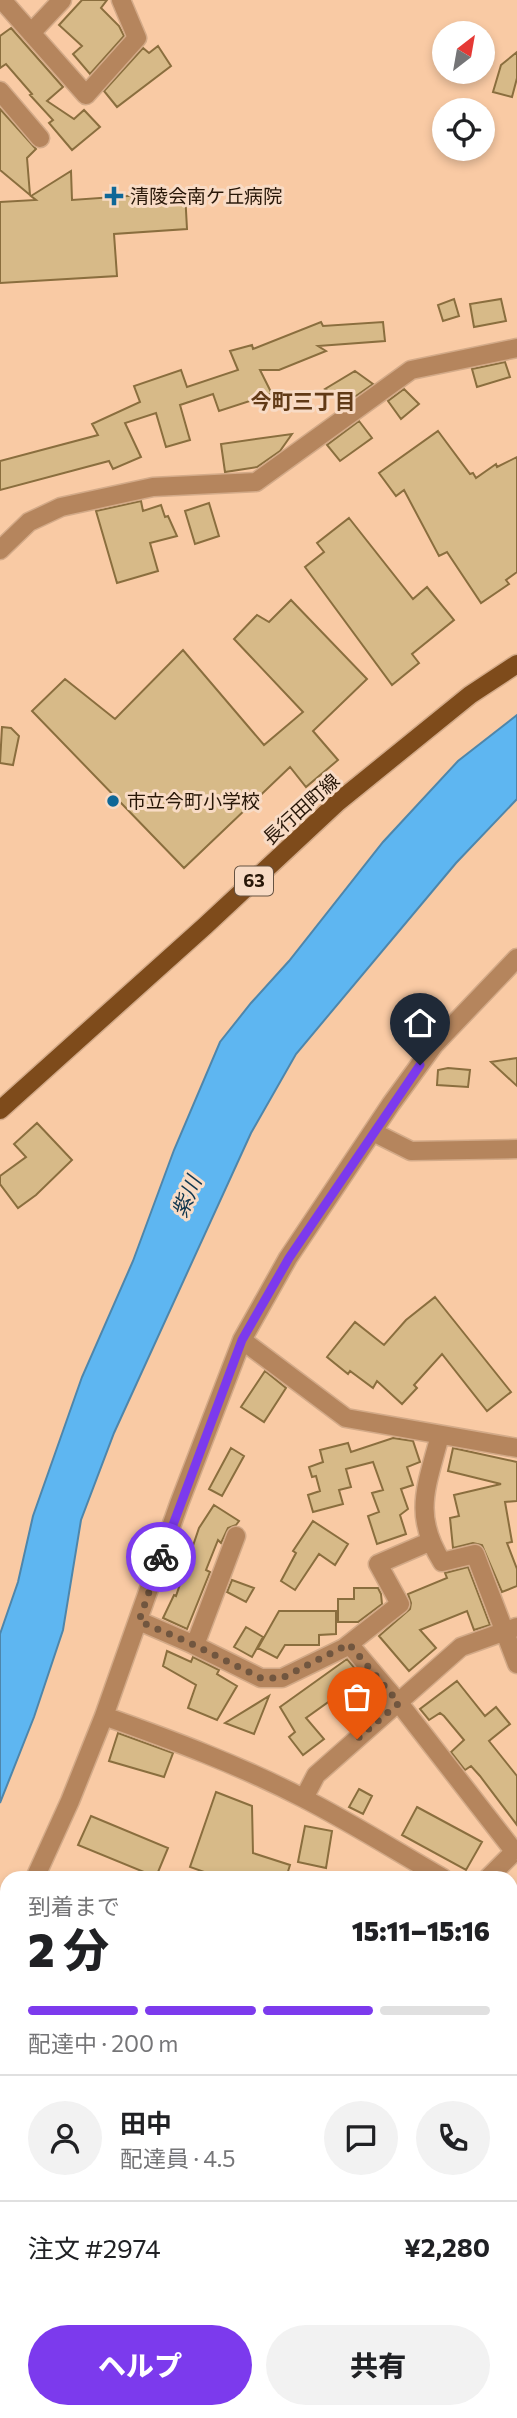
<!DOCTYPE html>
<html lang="ja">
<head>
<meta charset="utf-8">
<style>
  :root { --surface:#fff; --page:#f2f2f2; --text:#202124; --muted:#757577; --line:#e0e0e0; --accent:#7c3aed }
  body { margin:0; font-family:Commissioner,"Noto Sans JP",sans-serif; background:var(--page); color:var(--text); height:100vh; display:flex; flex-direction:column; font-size:26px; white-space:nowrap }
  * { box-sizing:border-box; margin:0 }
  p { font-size:23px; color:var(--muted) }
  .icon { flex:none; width:38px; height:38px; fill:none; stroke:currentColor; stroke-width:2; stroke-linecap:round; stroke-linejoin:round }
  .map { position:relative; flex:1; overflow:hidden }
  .panel { position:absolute; left:0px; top:1871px; width:518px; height:548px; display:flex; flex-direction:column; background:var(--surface); border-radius:21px 21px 0 0; box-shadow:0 4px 10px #0003 }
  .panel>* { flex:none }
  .needle { width:46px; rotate:31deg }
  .tools { position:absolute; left:432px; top:21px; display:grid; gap:14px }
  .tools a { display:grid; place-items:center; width:63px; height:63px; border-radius:50%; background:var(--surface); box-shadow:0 4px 10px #0003; font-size:35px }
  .pin { position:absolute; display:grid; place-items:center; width:60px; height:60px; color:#fff; margin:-72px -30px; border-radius:50% 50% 50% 0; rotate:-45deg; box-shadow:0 0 7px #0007 }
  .pin .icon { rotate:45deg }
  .courier { position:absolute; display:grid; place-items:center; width:70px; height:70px; margin:-35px; border:5px solid #7c3aed; border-radius:50%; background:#fff; color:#222; box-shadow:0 2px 9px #0007 }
  .headline em { font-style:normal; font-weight:800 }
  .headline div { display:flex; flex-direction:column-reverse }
  .headline { display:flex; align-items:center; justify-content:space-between; height:119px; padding:0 28px }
  h1 { font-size:46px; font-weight:800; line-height:52px }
  .bar { display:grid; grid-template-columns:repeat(4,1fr); gap:10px 7px; align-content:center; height:84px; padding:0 28px }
  .bar i { height:9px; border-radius:5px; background:var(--line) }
  .bar .current { background:var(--accent) }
  .bar p { grid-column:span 4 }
  .line { display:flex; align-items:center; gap:18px; padding:0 28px; border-top:2px solid var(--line) }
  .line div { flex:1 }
  .round { display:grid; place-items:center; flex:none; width:74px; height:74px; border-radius:37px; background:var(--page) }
  .button { display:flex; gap:14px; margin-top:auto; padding:14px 28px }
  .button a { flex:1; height:80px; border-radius:42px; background:var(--accent); color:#fff; font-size:28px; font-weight:800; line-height:80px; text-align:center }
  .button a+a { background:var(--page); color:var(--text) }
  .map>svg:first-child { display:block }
  .water { fill:#5eb6f1; stroke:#4e86ab; stroke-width:2 }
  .building { fill:#d7ba88; stroke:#8a6e3e; stroke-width:2 }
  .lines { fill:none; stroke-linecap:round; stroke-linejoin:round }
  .minor-casing { stroke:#d3aa88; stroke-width:21 }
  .major-casing { stroke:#d3aa88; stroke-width:21 }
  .minor { stroke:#b5855d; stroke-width:18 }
  .major { stroke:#7e4b1b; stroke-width:18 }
  .done { stroke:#71563f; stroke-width:7; stroke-dasharray:0 12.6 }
  .route { stroke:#7c3aed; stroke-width:9 }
  .poi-dot { fill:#0e6797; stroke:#f8dbc5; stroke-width:2.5 }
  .labels { text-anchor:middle; stroke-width:6; stroke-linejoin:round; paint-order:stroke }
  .shield { fill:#f8dbc5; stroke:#665241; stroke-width:2 }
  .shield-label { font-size:18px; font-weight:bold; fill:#281708 }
  .poi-label { font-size:19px; fill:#281708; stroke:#f8dbc5; text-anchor:start }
  .street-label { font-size:19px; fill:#281708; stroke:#f8dbc5 }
  .neighbourhood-label { font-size:21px; font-weight:bold; fill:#613a16; stroke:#f8dbc5 }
  .water-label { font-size:21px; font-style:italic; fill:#10364e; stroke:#f8dbc5 }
</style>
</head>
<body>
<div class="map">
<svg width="517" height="2418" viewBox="0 0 517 2418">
  <rect width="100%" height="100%" fill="#f9caa4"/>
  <path class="water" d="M517 715V799L456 863 296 1054 251 1133 114 1433 81 1520 63 1630 34 1717 0 1803V1634L18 1582 33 1516 82 1377 133 1261 174 1150 220 1042 251 1003 289 961 383 842 458 761Z"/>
  <path class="building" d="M82 0H107L101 8 119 26 124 36 90 74 73 54 82 46 59 25Z
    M11 28 63 87 47 101 74 119 84 110 100 127 72 150 49 123 53 120 30 95 32 94 6 64 0 68V36Z
    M158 46 171 66 117 107 104 91 143 48 149 53Z
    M517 52V78L512 97 493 92 501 65Z
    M0 109 36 149 27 158 30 195 0 170Z
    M71 171 72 200 185 192 187 229 114 234 117 276 0 283V202L36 200 31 196Z
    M454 299 459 316 443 321 438 305Z
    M501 299 506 321 474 327 470 304Z
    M321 322 323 326 383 322 385 341 318 346 326 351 279 370H260L272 394 251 397 253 400 219 411 213 394 180 405 190 440 166 447 156 413 125 423 141 457 113 469 109 461 0 490V461L98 435 92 424 140 402 134 386 181 370 187 387 238 370 230 351 252 345 253 349Z
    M505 362 510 377 477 387 472 369Z
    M355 371 373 384 346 403 325 389Z
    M404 389 419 404 401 419 388 401Z
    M359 421 372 438 340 461 327 445Z
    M438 431 470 474 473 473 476 478 496 464 497 467 517 457V572L506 580 509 584 481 603 447 552 439 556 404 490 396 496 379 473Z
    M292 434 280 451 257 467 225 472 221 444Z
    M141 501 143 511 161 505 165 517 168 516 177 536 150 543 158 571 117 583 96 511Z
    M209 503 219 536 195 544 185 511Z
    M349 518 413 599 427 587 454 620 412 654 419 663 392 685 305 567 324 552 317 543Z
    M291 600 367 679 313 731 338 760 306 787 290 767 184 868 32 711 65 679 115 719 183 650 264 745 303 712 234 639 257 615 269 622Z
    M2 727 11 728 19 736 13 765 0 763Z
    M517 1058V1086L491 1062Z
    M448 1068 470 1070 468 1087 437 1085 438 1070Z
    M37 1123 72 1160 36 1195 18 1208 0 1184V1176L26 1157 14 1144Z
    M435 1297 511 1392 487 1411 442 1354 414 1385 417 1388 402 1404 377 1381 373 1388 350 1371 348 1374 327 1357 355 1322 384 1345 406 1320Z
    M265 1371 286 1388 264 1422 241 1407Z
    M393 1438 413 1441 420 1462 407 1467 413 1485 401 1489 408 1509 400 1515 406 1534 377 1544 368 1516 379 1512 372 1493 383 1490 373 1462 346 1469 351 1487 339 1490 343 1504 313 1512 308 1495 320 1491 316 1476 312 1477 309 1467 323 1462 320 1450 348 1443 351 1452Z
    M231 1448 244 1456 222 1496 209 1489Z
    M453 1448 517 1462V1501L505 1502 512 1542 507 1543 517 1569V1586L502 1592 482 1545 473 1543 453 1548 450 1518 459 1516 454 1495 501 1484 448 1471Z
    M214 1505 239 1521 236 1525 228 1528 221 1543 218 1540 206 1570 210 1572 187 1629 163 1618 174 1595 176 1596 199 1528Z
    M313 1521 348 1544 335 1565 319 1554 295 1590 281 1581 296 1553 293 1551Z
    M468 1567 490 1625 474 1630 467 1611 420 1630 436 1648 409 1671 379 1636 410 1609 411 1603 408 1594 447 1578 445 1573Z
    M232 1580 254 1588 246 1602 227 1592Z
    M354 1588H378L381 1594 382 1604 358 1622H338V1599H354Z
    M279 1611H336V1634L319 1635V1645H285L277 1658 258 1648Z
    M246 1627 263 1637 252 1657 234 1647Z
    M167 1651 191 1662 193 1657 219 1670 217 1674 237 1686 217 1720 188 1708 196 1685 163 1666Z
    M347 1659 382 1701 360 1718 341 1693 306 1718 324 1739 303 1755 289 1737 295 1732 280 1707Z
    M457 1681 485 1716 496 1707 510 1724 489 1741 517 1776V1825L480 1776 471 1766 465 1770 451 1752 464 1740 444 1716 440 1713 429 1720 420 1709Z
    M269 1696 254 1734 225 1723Z
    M118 1733 173 1753 164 1777 109 1761Z
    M359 1789 372 1796 363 1814 349 1807Z
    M216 1792 252 1806 253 1853 290 1865 286 1878H221L190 1867Z
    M417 1807 482 1842 466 1870 402 1835Z
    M91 1816 168 1848 156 1877 78 1845Z
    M305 1826 332 1831 326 1868 298 1862Z"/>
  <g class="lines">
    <g class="minor-casing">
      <path id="minor" d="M2 0 86 95 137 38 121 0
        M31 33 62 0
        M0 91 40 138
        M0 550 29 522 61 507 153 487 256 482 411 370 517 348
        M373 1132 411 1151 517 1149
        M242 1340 346 1418 517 1448
        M440 1435C427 1486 412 1514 442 1562L475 1554 517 1664
        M139 1621 190 1643 261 1678H282L344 1648 400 1604 378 1564 429 1542
        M349 1644 399 1703 514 1851
        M195 1645 236 1536
        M104 1716C172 1740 239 1765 303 1798 350 1822 396 1851 443 1878
        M304 1798 316 1775 461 1647 517 1627
        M35 1878 70 1801 104 1716 179 1504 242 1340 288 1258 391 1104 434 1045 517 958
        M488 1878 517 1849
        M511 1915 517 1919
        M0 1934 7 1924
        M511 1957 517 1951
        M511 2025 517 2030
        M0 2096 7 2093
        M511 2138 517 2144
        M0 2217 7 2220
        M511 2270 517 2276
        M511 2313 517 2308
        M116 2412 117 2418
        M504 2412 513 2418
        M38 2418 51 2412"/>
    </g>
    <g class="major-casing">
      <path id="major" d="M0 1110 205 926 338 802 470 695 517 664"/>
    </g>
    <use href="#minor" class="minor"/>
    <use href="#major" class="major"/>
  </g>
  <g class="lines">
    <path class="done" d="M161 1557 139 1621 190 1643 261 1678H282L349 1644 399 1703 357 1739"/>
    <path class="route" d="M161 1557 242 1340 289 1258 420 1065"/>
  </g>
  <g class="poi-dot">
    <path d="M110.5 185.5h7v7h7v7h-7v7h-7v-7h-7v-7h7z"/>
    <circle cx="113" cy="801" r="7"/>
  </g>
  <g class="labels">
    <rect class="shield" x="235" y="866.5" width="38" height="29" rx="5"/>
    <g class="shield-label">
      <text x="254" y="887">63</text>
    </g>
    <g class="poi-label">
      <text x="130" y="203">清陵会南ケ丘病院</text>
      <text x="127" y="808">市立今町小学校</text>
    </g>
    <g class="street-label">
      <text transform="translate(301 809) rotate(-42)" y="7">長行田町線</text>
    </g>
    <g class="neighbourhood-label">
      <text x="303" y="409">今町三丁目</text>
    </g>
    <g class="water-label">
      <text transform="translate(187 1197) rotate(-67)" y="7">紫川</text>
    </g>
  </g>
</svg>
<div class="tools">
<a><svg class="needle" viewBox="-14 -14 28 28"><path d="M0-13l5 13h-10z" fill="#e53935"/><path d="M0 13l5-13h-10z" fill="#757577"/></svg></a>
<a><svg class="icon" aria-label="locate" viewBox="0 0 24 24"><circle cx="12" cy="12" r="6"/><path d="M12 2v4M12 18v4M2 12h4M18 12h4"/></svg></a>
</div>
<div class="pin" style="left:357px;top:1739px;background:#ea580c"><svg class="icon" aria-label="bag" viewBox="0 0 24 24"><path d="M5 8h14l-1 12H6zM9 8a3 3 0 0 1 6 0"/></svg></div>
<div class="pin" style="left:420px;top:1065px;background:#1f2937"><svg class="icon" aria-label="home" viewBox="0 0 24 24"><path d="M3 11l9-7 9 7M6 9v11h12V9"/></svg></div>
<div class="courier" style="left:161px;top:1557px"><svg class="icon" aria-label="bike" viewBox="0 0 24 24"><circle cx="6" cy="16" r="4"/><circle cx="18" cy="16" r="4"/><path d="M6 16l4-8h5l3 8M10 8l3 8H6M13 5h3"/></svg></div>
<section class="panel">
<div class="headline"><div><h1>2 分</h1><p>到着まで</p></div><em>15:11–15:16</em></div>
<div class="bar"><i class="current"></i><i class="current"></i><i class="current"></i><i></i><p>配達中 · 200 m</p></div>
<div class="line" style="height:126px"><a class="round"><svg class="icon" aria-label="person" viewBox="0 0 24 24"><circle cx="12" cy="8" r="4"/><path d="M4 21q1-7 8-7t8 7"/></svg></a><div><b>田中</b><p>配達員 · 4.5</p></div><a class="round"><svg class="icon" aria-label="chat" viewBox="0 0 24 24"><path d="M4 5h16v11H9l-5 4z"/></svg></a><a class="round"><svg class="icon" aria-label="phone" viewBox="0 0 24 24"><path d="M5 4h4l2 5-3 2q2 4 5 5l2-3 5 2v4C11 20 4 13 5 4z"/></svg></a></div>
<div class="line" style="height:91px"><div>注文 #2974</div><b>¥2,280</b></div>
<div class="button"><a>ヘルプ</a><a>共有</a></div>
</section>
</div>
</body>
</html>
